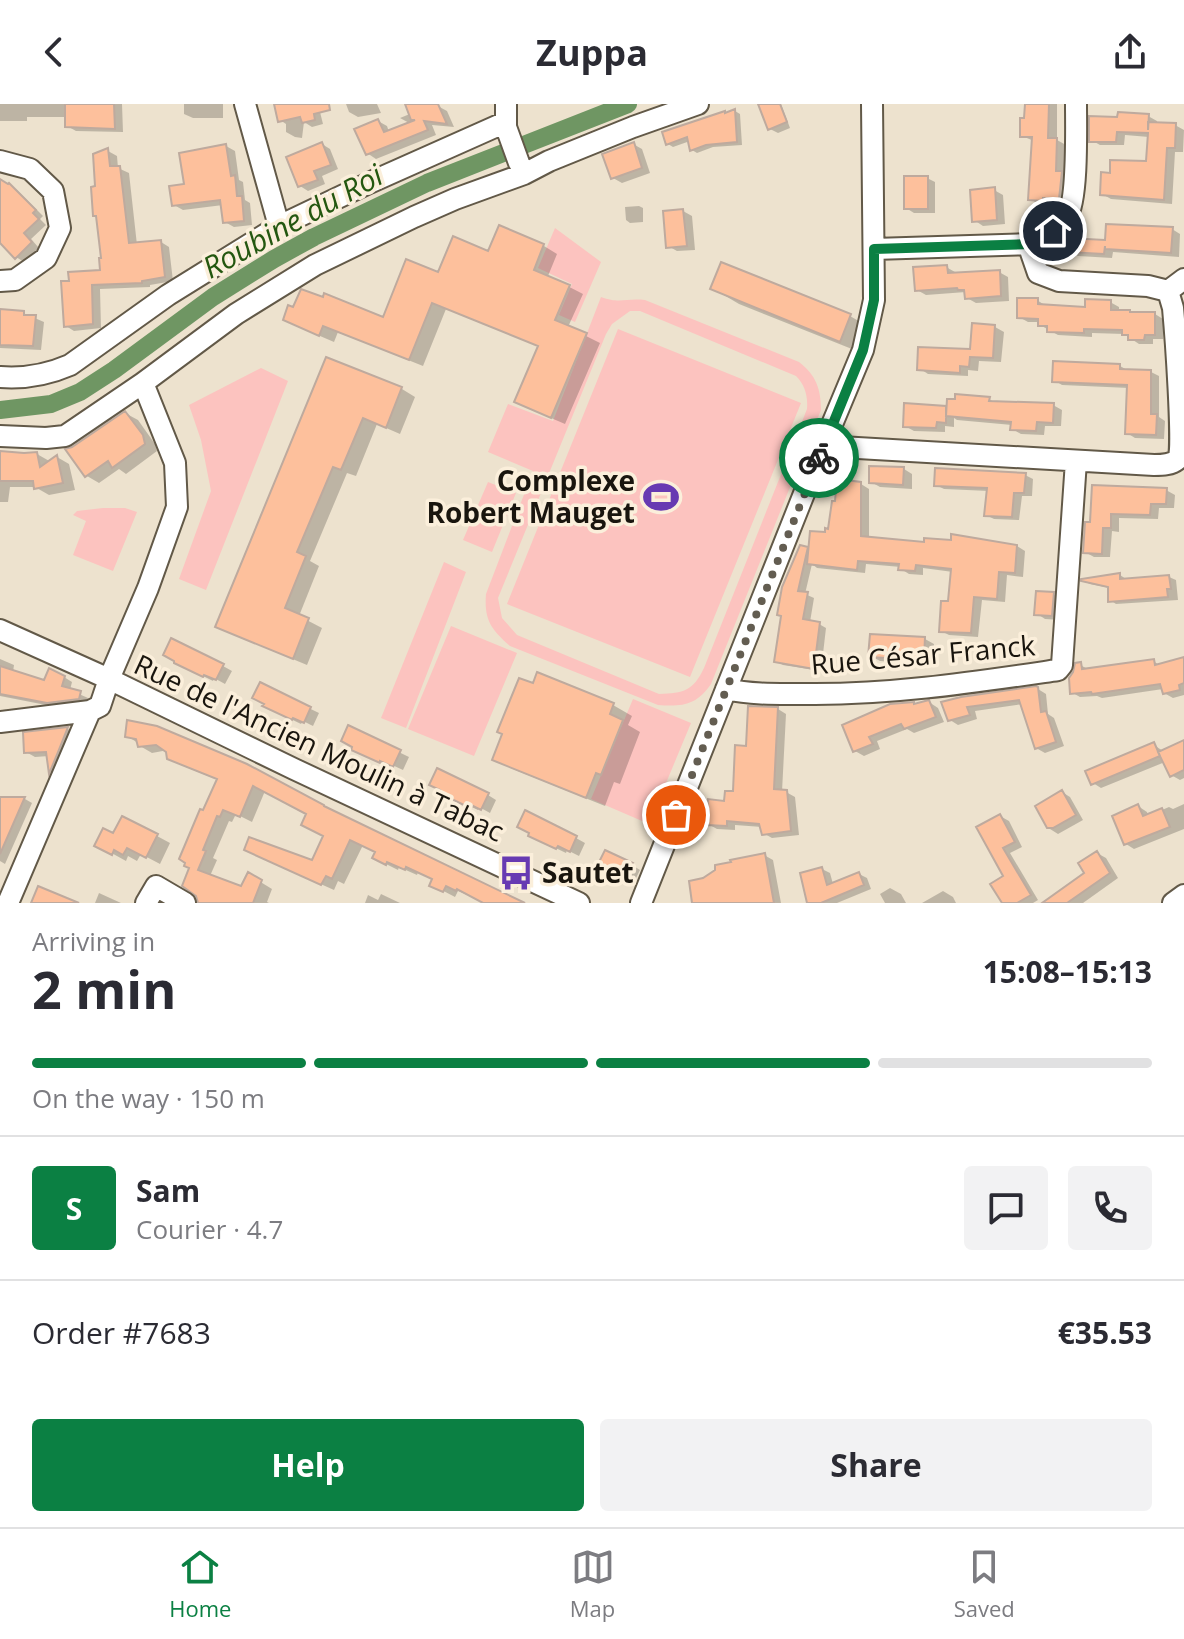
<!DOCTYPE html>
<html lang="en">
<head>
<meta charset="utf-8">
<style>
  :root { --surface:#fff; --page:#f2f2f3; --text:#2b2b33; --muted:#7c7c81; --line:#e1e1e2; --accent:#0b8043 }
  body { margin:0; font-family:"Open Sans",sans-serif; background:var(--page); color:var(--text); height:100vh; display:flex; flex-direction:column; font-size:30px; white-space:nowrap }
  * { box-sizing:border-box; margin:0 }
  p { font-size:26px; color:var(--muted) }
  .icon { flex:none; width:44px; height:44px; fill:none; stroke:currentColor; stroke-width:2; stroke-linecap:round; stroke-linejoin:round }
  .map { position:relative; height:799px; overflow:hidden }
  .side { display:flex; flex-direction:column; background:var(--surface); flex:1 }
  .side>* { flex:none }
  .pin { position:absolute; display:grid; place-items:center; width:68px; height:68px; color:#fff; margin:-34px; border:4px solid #fff; border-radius:50%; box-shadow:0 2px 8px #0007 }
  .courier { position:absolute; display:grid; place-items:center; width:80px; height:80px; margin:-40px; border:6px solid #0b8043; border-radius:50%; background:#fff; color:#222; box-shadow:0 2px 10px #0007 }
  .summary em { font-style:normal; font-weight:700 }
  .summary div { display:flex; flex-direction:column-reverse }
  .summary { display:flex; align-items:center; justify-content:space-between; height:136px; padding:0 32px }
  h1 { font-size:52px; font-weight:700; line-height:60px }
  .bar { display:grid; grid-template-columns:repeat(4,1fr); gap:12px 8px; align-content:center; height:96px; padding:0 32px }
  .bar i { height:10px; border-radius:6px; background:var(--line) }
  .bar .current { background:var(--accent) }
  .bar p { grid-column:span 4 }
  .line { display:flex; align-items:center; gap:20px; padding:0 32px; border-top:2px solid var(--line) }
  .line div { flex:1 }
  .round { display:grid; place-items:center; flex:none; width:84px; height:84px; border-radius:8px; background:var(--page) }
  .primary-button { display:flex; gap:16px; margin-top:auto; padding:16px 32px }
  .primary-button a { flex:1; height:92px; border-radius:8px; background:var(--accent); color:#fff; font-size:32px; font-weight:700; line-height:92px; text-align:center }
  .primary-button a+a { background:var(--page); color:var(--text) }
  header { display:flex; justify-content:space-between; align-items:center; height:104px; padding:0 32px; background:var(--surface); font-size:36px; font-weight:700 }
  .menu { display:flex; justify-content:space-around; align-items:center; height:112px; border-top:2px solid var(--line); background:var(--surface); font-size:22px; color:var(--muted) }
  .menu a { display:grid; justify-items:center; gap:4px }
  .menu .current { color:var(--accent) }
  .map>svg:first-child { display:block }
  .green { fill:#fcc3bf; fill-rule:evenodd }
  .shadow { fill:#0003 }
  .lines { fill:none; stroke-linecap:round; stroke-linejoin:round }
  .canal { stroke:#6f9663; stroke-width:18 }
  .building { fill:#fdc09c; stroke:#beaa9e; stroke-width:2 }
  .minor-casing { stroke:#625948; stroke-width:24 }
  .minor { stroke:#fff; stroke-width:20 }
  .done { stroke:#635d51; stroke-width:8; stroke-dasharray:0 14.4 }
  .route { stroke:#0b8043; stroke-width:10 }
  .labels { text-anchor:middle; stroke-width:7; stroke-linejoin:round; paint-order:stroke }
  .poi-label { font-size:28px; font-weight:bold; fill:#19150e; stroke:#fbefdb; text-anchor:end }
  .street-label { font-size:28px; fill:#19150e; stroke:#fbefdb }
  .water-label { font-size:30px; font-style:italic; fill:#245710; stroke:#fbefdb }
</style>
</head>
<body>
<header><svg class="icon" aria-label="back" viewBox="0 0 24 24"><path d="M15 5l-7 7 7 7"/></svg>Zuppa<svg class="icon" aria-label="share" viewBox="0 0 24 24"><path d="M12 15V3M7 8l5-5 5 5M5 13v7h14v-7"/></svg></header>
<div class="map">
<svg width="1184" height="799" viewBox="0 0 1184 799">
  <rect width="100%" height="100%" fill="#ede2ce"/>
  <path class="green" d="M555 124 601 158 575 218 559 211 572 180 538 164Z
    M601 193C620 200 625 194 645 196L799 258C816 271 821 285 821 306L711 580C697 601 682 603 658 601L510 542C491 525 484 516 486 490L533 367 488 348 508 300 553 317ZM630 207H640L796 272C805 281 808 292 807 305L704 564C693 587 684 589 659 590L517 531 502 514 498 494 606 230 612 220Z
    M618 225 801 299 690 573 507 500Z
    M261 264 288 277 206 486 179 475 211 387 201 336 189 301Z
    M488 378 516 389 492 448 463 436Z
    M103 404H125L137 408 113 467 73 451 86 417 73 411 77 407Z
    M444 458 466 468 406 624 381 614Z
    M451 522 517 549 474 652 408 625Z
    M633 595 691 619 649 720 591 695Z"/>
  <path class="shadow" d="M0 0H122L123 28 76 27 67 22V13H27V17H0V26Z
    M184 0H223V14H193L184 10Z
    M276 0H318L323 20 312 23 304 18 302 34 295 33 286 28V20L280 16Z
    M346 0H377L381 9 358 13 349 8Z
    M434 0 447 7 454 23 432 21 436 31 376 55 367 49 378 17 387 22 389 28 411 20 400 14Z
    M760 0H781L790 24 778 29 770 25Z
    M1027 0H1057V36L1066 41 1065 71 1070 74 1068 99 1052 98V101L1039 100 1030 95 1034 37 1022 32 1026 17Z
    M735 7 740 10 742 41 713 43 697 49 692 46 690 37 673 43 668 40Z
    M1148 12 1157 17V20L1175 21 1184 26 1183 48H1175L1172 100 1111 95 1102 90 1112 71 1148 59 1149 33 1125 31 1124 41H1100L1091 36 1119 15Z
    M322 40 330 45 338 65 322 72 325 80 308 87 300 82Z
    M633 40 642 45 650 69 622 79 613 74Z
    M226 42 235 47 239 76 243 78 245 96 250 99 252 121 234 123 225 118 223 101 183 106 174 101 186 81Z
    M108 47 117 52 118 64 129 69 137 141 161 138 169 143 173 177 150 181V183L100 185 101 224 74 227 66 222 63 179 102 168 103 156 97 84Z
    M927 74 935 78V109H914L906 104Z
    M0 77 17 86 43 112 40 115 46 121 31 135 39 144 24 158 16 153 0 136Z
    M994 86 1003 91 1005 120 983 122 974 116Z
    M639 102 643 104V118L630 119 626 116 625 103Z
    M683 107 692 112 695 146 677 147 668 142Z
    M500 123 544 142 557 150 548 172 583 190 568 223 600 239 565 320 530 305 516 297 540 243 446 205 423 262 338 228 334 238 299 223 285 216 384 215 439 171 489 149Z
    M1172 125 1180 130 1179 153 1113 148 1112 154 1078 152 1069 147Z
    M946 163 955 168V170L999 168 1008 173 1009 197 976 199 967 194 966 188 926 191 917 186Z
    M712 184 850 212 876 227 867 251 739 200Z
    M1037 196 1046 202 1087 205 1110 198 1119 203V208L1155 210 1163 215V235H1153V240H1139L1124 230 1092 229V233L1058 231 1040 221V218H1028L1019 213Z
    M23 209 44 218 41 246 0 244V213Z
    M995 223 1004 228 1001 258 979 257 978 267 968 266V272L928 270 919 264 972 247Z
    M327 255 402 285 415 293 400 330 377 320 356 372 347 369 310 457 319 462 299 512 322 524 307 561 232 530 218 522Z
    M1120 262 1129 267 1151 268 1159 272V313L1165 317 1164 335 1135 334 1127 329 1129 284 1062 281 1054 276Z
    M989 295 996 299 1053 301 1062 306 1061 322H1045L1044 331 1021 330 1012 325V321L957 316 954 314V323L945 322V328L914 327 905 322 946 304 948 306Z
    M125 309 138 316 155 340 157 347 126 370 119 365 99 379 87 372 68 346Z
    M0 349 37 350 51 358 57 353 69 360 75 386 49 391 35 383H10L8 398H0Z
    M904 365 912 370V385L880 383 871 378Z
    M1025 371 1033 375 1032 392H1022L1019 416 994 415 986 411 989 387 944 385 936 381Z
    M861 380 869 385V434L926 440 1017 442 1025 447 1023 473 1007 471 1005 498 982 496 978 533 949 531 941 527 949 499 953 468 923 464V471L909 470 901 465V463L866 460 865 469 817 464 812 460 805 490 814 494 810 518 819 520 826 524 821 567 783 561 776 557 807 445 810 447 830 427Z
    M1094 383 1166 386 1175 391 1174 404H1159L1158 415 1119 414V428L1112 427 1110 453H1094L1085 448 1092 420Z
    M1120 471 1126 475 1169 473 1176 476 1178 496 1116 500 1110 496V484L1090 480 1084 477Z
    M1053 490 1062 496 1061 516 1045 515 1036 509Z
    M925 535 934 540 933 560 880 557 871 552Z
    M0 555 14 561 13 568 46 579 64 573 72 578 70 586 88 594 86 599 56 603 0 592Z
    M1184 555V591L1173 594 1164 589 1163 585 1102 594 1097 592 1080 593 1071 588 1080 561 1090 566 1153 557 1161 562Z
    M223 562 232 567 225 580 214 574 213 577 185 563Z
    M538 571 613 601 632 612 628 621 640 628 620 680 614 678 605 702 513 665 495 655 504 630 534 582Z
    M261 581 319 609 313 622 303 617 301 620 274 607Z
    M1038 585 1046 590 1048 610 1054 614 1064 642 1045 649 1036 644 1023 600 975 607 977 615 958 621 950 616 944 600Z
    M929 598 938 604 944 618 914 629 907 625 877 637 880 645 864 652 855 647 845 622Z
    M778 605 786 610 782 688H786L795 693 799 731 772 734 763 729 762 723 735 721V726L717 725 708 720 735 690 748 644Z
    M129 618 324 702 519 799H486L458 787 455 793 432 781 434 776 418 768 417 771 399 763 398 766 386 760 377 748 363 741 344 780 338 777 334 786 258 752 313 759 326 732 309 709 265 687 252 718 236 710 232 718 229 717 213 754 217 756 210 772 243 785 249 771 272 785 267 798 269 799H200L198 791 184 781 204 709 218 676 181 661 169 654 168 646 152 649 140 642 138 639 127 632Z
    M349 624 409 653 403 666 390 660 389 662 363 650Z
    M68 625 76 630 58 673 51 669 49 652 35 653 26 648 25 630Z
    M1184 638V674L1180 676 1171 671 1165 658 1101 684 1093 679 1154 641 1163 647Z
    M1062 688 1070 693 1083 716 1058 730 1050 725 1037 703Z
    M488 691 496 696 490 709 479 703 478 706 450 693Z
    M0 695H25L32 699 5 760 0 757Z
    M1184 700V725L1134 745 1126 740 1138 702 1147 708 1148 712 1169 703 1173 705Z
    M1000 712 1009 717 1022 743 1010 749 1038 796 1033 799H1004L1005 773 978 724Z
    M532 729 576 734 585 739 579 752 567 746 566 749 539 736Z
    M113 732H157L170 739 160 760 141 750 137 757 128 752 126 757 97 741Z
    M1097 749 1106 754 1118 774 1083 799H1045V797L1087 769Z
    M764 751 773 756 781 799H697Z
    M632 761 640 766 634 778 623 773 622 775 608 769Z
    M822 765 830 769 833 780 859 770 867 774 871 785 837 799H808Z
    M890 784 901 790 906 799H885L880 790Z
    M943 787 953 793 956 799H922Z
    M99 789 121 799H95Z
    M381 790 400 799H365L368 791 378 796Z"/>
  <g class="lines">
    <path class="canal" d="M0 306 51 300 80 288 114 266 213 193 274 155 314 133 427 79 628 0"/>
  </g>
  <path class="building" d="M65 0H114L115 25 65 23Z
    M274 0H329L330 6 314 10 315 16 302 19 300 13 278 18Z
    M405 0H438L447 20 424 17 428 26 366 51 354 25 378 15 384 28 415 16H411Z
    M758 0H780L787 18 768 26Z
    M1025 0H1049L1048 34H1057L1056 67H1062L1059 95 1043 94V97L1028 96 1032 33H1020V14H1024Z
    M735 5 737 38 706 41 690 47 687 33 666 41 662 28 725 7V9Z
    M1118 8 1149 10 1148 26V18L1176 19 1175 44H1167L1164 96 1100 91 1101 68 1110 69V56L1146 57 1148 29 1117 28 1116 38H1089V12L1117 13Z
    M322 38 331 61 314 67 318 76 298 83 286 53Z
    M634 38 642 64 611 75 602 50Z
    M226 40 231 72 235 71 237 92H242L244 117 223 119 220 96 172 102 169 82 184 80 179 49Z
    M108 44 110 62H120L129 139 161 136 165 173 142 177V179L92 181 93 220 64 223 61 177H69L68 168 100 166 99 154H101L96 112H93L91 83 95 82 93 50Z
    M904 72H928V105H904Z
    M0 75 8 80 9 79 36 106 33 109 39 115 24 129 32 138 15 155 0 139Z
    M995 83 997 116 972 118 970 86Z
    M683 105 687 142 666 144 663 107Z
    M1106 120 1173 123 1171 149 1105 145V142L1104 150 1067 148 1068 134 1105 136Z
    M499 121 544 140 534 166 570 181 555 216 587 229 551 314 514 298 538 242 432 199 409 256 323 222 319 232 283 216 288 201 293 203 301 185 323 193 324 189 383 213 406 155 438 168 453 132 488 147Z
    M721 158 851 210 840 238 710 185Z
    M947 161 948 169 1000 166 1001 192 965 195 964 186H958L957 184 915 187 913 163Z
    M1017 194H1038V200L1085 203V195L1111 196V206H1130V208H1155V231H1145L1144 236H1128V231H1122V226L1084 225V229L1047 228V222H1038V215L1017 214Z
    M0 205 24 207V211H36L33 242 0 241Z
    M972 219 995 221 993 254 970 253 969 263 960 262V269L917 266 918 243 970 245Z
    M326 253 402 283 386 324 363 314 341 366 333 363 297 448 306 452 285 504 309 514 293 555 215 523Z
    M1053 257 1120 260V265L1151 266V310H1157L1156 331 1125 330 1127 281 1052 278Z
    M955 290 990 293 989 297 1054 299 1053 319 1037 318 1036 327 1010 326 1011 318 946 312 947 295H955Z
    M904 299 946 302V319L937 318 936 324 903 323Z
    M125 307 143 331 145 340 112 364 108 357 85 373 65 345 72 343Z
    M0 347 24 349 37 348 40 363 57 351 63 379 34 385 33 377H0Z
    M869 362 904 363 903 381 869 379Z
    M935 364 1026 369 1024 389H1014L1012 413 984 412 987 384 934 382Z
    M837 375 861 378V432L924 438V434L951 436V430L1017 441 1015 469 999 468 997 495 974 493 971 529 939 528 941 497H948L951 465 916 461 915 467 898 466 899 460 858 457 857 466 807 460 810 427 825 428V424L828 425 832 397H835Z
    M1092 381 1167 384 1166 400H1151L1150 411 1111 410V424H1103L1102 450 1083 449 1085 418H1090Z
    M800 441 808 443 798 487 808 488 803 515 820 518 814 565 774 558 781 512 777 511 782 483Z
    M1120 469V475L1169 471 1171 485H1167L1168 493 1108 498V483L1081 477V475Z
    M1036 487 1054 488 1052 512 1034 511Z
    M870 530 925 533 924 556 868 553Z
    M171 534 224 560 216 576 204 571 203 573 174 559V557L163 551Z
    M1184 553V579L1179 581 1180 586 1163 590 1160 580 1092 590 1091 588 1070 590 1069 574 1073 568 1075 559 1081 558 1082 565 1154 555 1155 561Z
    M0 562 44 576 49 564 65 572 62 582 81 587 79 595 47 599 0 590Z
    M537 568 614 599 610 610 623 616 601 671 596 669 586 694 492 656 502 630 497 628 519 574 533 579Z
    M260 578 311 603 304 619 293 614 292 616 262 602 264 600 252 594Z
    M1036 582 1038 583 1041 608 1046 607 1056 638 1035 645 1019 596 967 603 970 611 948 617 941 598 961 593Z
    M929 596 936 613 904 625 901 620 869 633 873 640 853 648 842 621 890 600 914 598V600Z
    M748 602 778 603 774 685 787 686 791 727 762 731 759 720 727 717V722L706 721 708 695 724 697 725 687H733L735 641 746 642Z
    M127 616 157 622 247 660 324 701V702L525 799H483L457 785 456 787 446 782 443 788 429 782 432 775 406 763 405 766 387 758 386 761 372 754 375 748 350 736 332 775 326 772 321 781 244 746 249 733 312 756 323 732 301 721 306 710 253 682 240 713 223 706 220 713 217 712 203 746 206 747 198 766 241 782 248 768 262 776 253 799H198L196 792 182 782 189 764 184 762 185 759 179 755 200 705 203 706 217 675 167 655 166 648 156 641 138 643 136 635 125 633Z
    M348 621 401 646 393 663 380 657V659L351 646 352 643 341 637Z
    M68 623 58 648 49 670 46 648 24 649 23 628Z
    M1184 636V666L1170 673 1158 648Z
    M1154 638 1160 652 1091 681 1085 667Z
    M437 664 489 689 481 706 469 700 468 703 439 689 440 686 429 681Z
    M1062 686 1076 711 1053 724H1047L1035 702Z
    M0 693H25L0 750Z
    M1138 700 1143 712 1162 704 1170 723 1124 741 1112 712Z
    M525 706 577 732 570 748 558 742 556 745 528 732 529 729 517 723Z
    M1000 710 1015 738 1003 744 1031 791 1017 799H1002L990 780 1003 772 976 723Z
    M122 712 158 730 146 754 127 744 123 751 114 746 112 751 94 742 103 724 113 729Z
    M605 746 633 759 625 775 613 769 612 772 596 764Z
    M1097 747 1110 769 1067 799H1042L1084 769 1078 759Z
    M765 749 774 799H692L689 777 703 774 715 766V761L731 758 730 756Z
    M822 763 827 781 859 768 864 781 821 799H807L800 769Z
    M38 782 79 799H31Z"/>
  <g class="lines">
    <g class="minor-casing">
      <path id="minor" d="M245 0 279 122
        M506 0V23L519 59
        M0 57 30 65 53 87 60 124 46 154 15 176 0 177
        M1028 140 1038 169 1059 177 1148 182 1168 187 1184 175
        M874 145 1033 140C1045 132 1058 125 1067 112 1078 97 1076 22 1076 0
        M0 273C25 275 47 271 70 261L168 191 279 122 369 79 506 18
        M0 332 46 334 65 332 143 279 236 210 315 161 414 113 455 95 524 70 549 57 633 23 698 0
        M823 342 863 246 874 196 872 0
        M0 526 109 575 294 665 579 799
        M726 585C753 591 779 590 806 590 891 591 975 578 1058 566L1062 561 1076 357
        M0 618 90 607 100 602 109 575 148 484 177 403 175 359 143 279
        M8 799 90 607
        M146 799 156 782 185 799
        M641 799 823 342 1154 361C1162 361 1172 361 1178 355 1184 343 1175 226 1173 204L1168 187
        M1173 799 1184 791"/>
    </g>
    <use href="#minor" class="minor"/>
  </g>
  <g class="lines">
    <path class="done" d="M676 711 819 354"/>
    <path class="route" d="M819 354 863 246 874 196V145L1033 140 1053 127"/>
  </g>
  <defs>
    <g id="stadium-bare" transform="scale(2.76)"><path d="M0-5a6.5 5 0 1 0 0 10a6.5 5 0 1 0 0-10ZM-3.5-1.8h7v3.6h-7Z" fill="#673ab2" stroke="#fbefdb" stroke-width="2.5" paint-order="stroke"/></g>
    <g id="bus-bare" transform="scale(2.76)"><path d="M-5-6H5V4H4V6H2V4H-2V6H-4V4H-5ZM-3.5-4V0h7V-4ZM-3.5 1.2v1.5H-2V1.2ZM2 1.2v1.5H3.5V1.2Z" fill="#673ab2" stroke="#fbefdb" stroke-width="2.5" paint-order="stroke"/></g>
  </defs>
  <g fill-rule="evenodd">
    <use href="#stadium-bare" x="661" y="393"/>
    <use href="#bus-bare" x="516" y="769"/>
  </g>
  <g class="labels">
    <g class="poi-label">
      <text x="635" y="387">Complexe<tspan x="635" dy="32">Robert Mauget</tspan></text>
      <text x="542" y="779" text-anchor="start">Sautet</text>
    </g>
    <g class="street-label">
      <text transform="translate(923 551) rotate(-5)" y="10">Rue César Franck</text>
      <text transform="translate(319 644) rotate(25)" y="10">Rue de l'Ancien Moulin à Tabac</text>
    </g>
    <g class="water-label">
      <text transform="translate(293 118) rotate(-29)" y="10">Roubine du Roi</text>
    </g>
  </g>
</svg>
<div class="pin" style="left:676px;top:711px;background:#ea580c"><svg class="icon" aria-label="bag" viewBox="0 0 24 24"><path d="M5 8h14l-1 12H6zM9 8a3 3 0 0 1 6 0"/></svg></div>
<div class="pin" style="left:1053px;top:127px;background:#1f2937"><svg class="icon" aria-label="home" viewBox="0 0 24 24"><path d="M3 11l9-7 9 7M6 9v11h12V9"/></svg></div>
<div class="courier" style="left:819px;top:354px"><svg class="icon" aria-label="bike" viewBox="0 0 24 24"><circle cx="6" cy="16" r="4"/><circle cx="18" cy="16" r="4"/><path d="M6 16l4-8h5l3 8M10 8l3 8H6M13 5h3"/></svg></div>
</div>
<section class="side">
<div class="summary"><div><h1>2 min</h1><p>Arriving in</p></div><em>15:08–15:13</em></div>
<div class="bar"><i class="current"></i><i class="current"></i><i class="current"></i><i></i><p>On the way · 150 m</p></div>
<div class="line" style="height:144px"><b class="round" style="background:var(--accent);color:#fff">S</b><div><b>Sam</b><p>Courier · 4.7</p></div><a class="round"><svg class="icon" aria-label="chat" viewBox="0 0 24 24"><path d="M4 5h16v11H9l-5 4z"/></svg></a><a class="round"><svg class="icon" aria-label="phone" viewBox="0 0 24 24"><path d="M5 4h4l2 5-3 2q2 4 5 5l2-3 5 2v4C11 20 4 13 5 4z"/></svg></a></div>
<div class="line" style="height:104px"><div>Order #7683</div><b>€35.53</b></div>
<div class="primary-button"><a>Help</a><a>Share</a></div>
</section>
<nav class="menu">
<a class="current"><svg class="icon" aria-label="home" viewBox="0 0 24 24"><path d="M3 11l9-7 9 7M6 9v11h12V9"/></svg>Home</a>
<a><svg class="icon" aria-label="map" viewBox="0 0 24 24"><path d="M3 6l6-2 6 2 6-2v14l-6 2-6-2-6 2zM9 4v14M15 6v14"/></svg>Map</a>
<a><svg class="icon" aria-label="saved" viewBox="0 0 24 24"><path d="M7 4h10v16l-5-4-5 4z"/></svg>Saved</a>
</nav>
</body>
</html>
